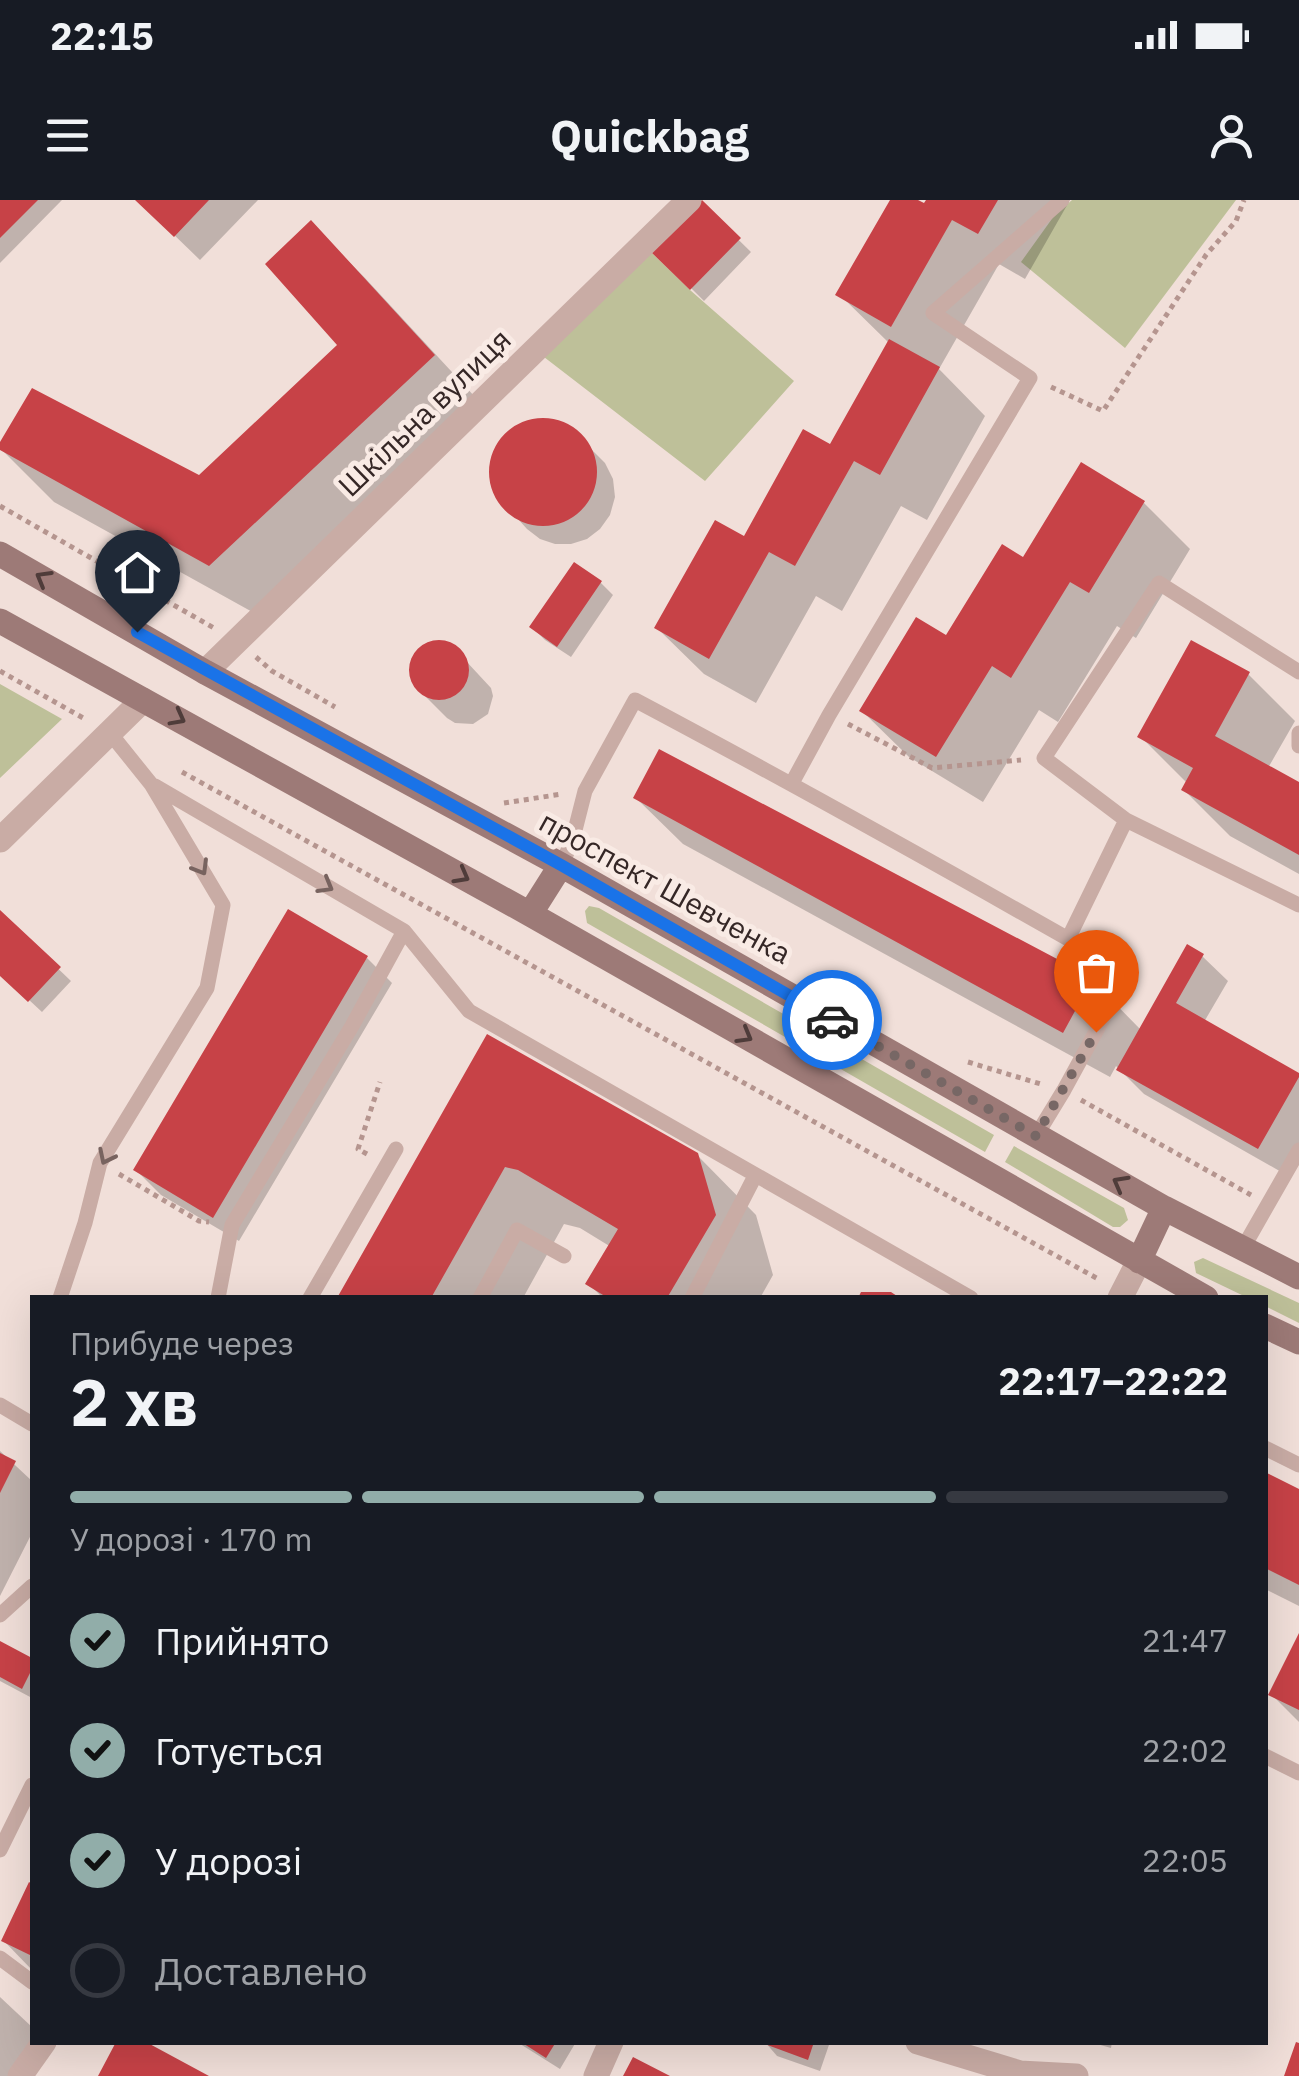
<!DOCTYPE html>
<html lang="uk">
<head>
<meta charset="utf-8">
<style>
  :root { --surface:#171b24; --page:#242831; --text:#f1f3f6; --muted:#9ea1a6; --line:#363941; --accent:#91ada9 }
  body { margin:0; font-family:"IBM Plex Sans",sans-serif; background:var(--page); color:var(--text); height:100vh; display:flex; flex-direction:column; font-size:38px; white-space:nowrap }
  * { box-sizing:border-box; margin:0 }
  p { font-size:32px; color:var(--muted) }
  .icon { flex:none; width:55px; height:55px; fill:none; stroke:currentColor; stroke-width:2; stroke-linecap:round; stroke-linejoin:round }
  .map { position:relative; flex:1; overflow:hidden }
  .drawer { position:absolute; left:30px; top:1095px; width:1238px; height:750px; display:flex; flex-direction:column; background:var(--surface); border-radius:0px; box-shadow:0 10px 40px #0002 }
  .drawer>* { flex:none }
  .pin { position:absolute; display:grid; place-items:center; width:85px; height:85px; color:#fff; margin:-102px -42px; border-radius:50% 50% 50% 0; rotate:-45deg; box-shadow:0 0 10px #0007 }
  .pin .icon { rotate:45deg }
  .courier { position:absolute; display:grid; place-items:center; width:100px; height:100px; margin:-50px; border:8px solid #1a73e8; border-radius:50%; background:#fff; color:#222; box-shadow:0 2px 12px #0007 }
  .head em { font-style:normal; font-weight:700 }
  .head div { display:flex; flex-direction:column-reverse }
  .head { display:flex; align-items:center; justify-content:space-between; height:170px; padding:0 40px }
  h1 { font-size:65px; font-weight:700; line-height:75px }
  .bar { display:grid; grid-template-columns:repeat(4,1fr); gap:15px 10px; align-content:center; height:120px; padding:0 40px }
  .bar i { height:12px; border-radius:8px; background:var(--line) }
  .bar .on { background:var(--accent) }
  .bar p { grid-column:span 4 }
  ol { padding:0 40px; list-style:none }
  li { display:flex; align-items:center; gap:30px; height:110px }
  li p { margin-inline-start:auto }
  li .icon { padding:10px; border-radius:50%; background:var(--accent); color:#111; stroke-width:4 }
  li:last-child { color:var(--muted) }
  li i { width:55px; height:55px; border:5px solid var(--line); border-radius:50% }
  .status { display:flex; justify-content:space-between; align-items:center; height:70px; padding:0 50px; background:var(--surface); direction:ltr }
  .status svg { height:28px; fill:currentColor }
  header { display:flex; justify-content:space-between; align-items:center; height:130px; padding:0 40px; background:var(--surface); font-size:45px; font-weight:700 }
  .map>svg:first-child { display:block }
  .green { fill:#bec099 }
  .shadow { fill:#0003 }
  .building { fill:#c74247 }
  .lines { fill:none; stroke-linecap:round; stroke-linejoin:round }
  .path { stroke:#b5958f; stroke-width:5; stroke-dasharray:5 5; stroke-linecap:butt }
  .lane { stroke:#c9aca5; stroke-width:15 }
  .street { stroke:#c9aca5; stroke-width:25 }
  .secondary { stroke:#9d7a77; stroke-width:25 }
  .oneway { stroke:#4f3c3a }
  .oneway2 { stroke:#78635f }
  .done { stroke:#776765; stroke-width:10; stroke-dasharray:0 18 }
  .route { stroke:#1a73e8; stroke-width:12 }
  .labels { text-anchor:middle; stroke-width:10; stroke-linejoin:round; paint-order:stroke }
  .street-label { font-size:30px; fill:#352726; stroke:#f9ebe5 }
</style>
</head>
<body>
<div class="status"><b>22:15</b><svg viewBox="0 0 49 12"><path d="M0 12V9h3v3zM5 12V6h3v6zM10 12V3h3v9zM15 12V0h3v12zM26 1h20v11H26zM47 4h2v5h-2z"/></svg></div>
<header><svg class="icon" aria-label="menu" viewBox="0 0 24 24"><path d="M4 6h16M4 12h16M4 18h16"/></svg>Quickbag<svg class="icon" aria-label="person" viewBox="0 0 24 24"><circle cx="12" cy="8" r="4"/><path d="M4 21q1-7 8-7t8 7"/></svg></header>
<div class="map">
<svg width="1299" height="1876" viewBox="0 0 1299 1876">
  <rect width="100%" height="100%" fill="#f1dfd9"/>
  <path class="green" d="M1072 0H1236L1125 148 1021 62 1054 16Z
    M651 52 690 90 794 181 705 281 544 157Z
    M0 484 62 519 0 578Z
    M589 706 599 708 994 935 985 952 587 723 585 711Z
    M1014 946 1124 1008 1128 1020 1120 1027H1113L1005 962Z
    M1203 1058 1299 1103V1123L1265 1106V1098L1246 1097 1196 1073 1194 1062Z"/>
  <path class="shadow" d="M0 0H62L0 63Z
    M138 0H258L200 60Z
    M893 0H913L925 6 928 0H1070L1025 79 999 64 939 169 985 216 927 320 901 306 842 411 816 396 756 503 704 474 657 428 830 248 889 143 839 94Z
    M702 4 751 52 704 101 655 52Z
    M311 24 365 78 488 211 265 419 54 302 0 248 200 278 341 146Z
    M538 221 556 222 572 230 605 263 613 279 615 297 610 315 600 329 587 339 571 344H555L540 339 527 329 497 296 491 281V265L496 249 506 236 521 226Z
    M1144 303 1190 349 1136 438 1117 426 1058 522 1039 510 983 602 909 557 862 511 947 439 1024 360Z
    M600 382 613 395 571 457 545 440 532 427Z
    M435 443 453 447 491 488 493 496 488 514 473 524 455 523 447 518 421 492 411 475V467L419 451Z
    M1248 474 1295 521 1268 568 1299 585V674L1230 636 1184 590 1187 583 1140 536Z
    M636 598 1092 780 1141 830 1202 756 1228 781 1204 822 1299 876V945L1283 973 1144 894 1116 866 1110 877 683 644Z
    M0 713 71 781 42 812 0 773Z
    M367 758 392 783 239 1041 161 995 136 970Z
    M488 838 697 955 756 1015 773 1075 760 1098H603L589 1084 611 1047 580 1028 564 1024 523 1098H340Z
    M0 1251 32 1281V1333L0 1396Z
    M1265 1275 1299 1292V1406L1265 1389Z
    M1299 1439V1522L1271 1494Z
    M0 1444 32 1461V1498L0 1481Z
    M30 1685 32 1686V1770L4 1741Z
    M0 1797 32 1827V1842L18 1876H0Z
    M517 1842H576L560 1869Z
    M765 1842H830L820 1871 777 1856Z
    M1090 1842H1112L1111 1848Z"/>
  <path class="building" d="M0 0H38L0 38Z
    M135 0H209L174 37Z
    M702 0 741 38 690 90 651 52Z
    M890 0H918L924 3 926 0H998L978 34 952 20 891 127 835 95Z
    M311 20 435 155 209 366 0 250V242L32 188 199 275 337 145 265 64Z
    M889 139 940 167 880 275 854 261 795 366 769 352 709 459 654 428 715 320 744 336 803 229 830 244Z
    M489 272a54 54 0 1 1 108 0a54 54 0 1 1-108 0Z
    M1081 262 1145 301 1089 393 1070 382 1011 478 992 466 936 557 859 511 916 417 946 435 1002 344 1023 357Z
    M574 362 602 381 557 447 529 427Z
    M1191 440 1250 472 1215 536 1299 582V655L1181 590 1193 568 1137 537Z
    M409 470a30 30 0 1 1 60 0a30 30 0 1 1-60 0Z
    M659 549 1093 778 1063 833 633 598Z
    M288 709 368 756 213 1018 133 970Z
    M0 710 61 767 28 802 0 776Z
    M1187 744 1204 754 1176 803 1299 873V877L1258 949 1116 870Z
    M487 834 698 953 716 1015 667 1098H608L585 1084 618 1029 518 970 505 967 431 1098H337Z
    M861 1092H891L900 1098H858Z
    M0 1253 16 1261 0 1293Z
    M1265 1272 1299 1289V1385L1265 1368Z
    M1299 1433V1510L1268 1495Z
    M0 1441 32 1458V1469L22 1489 0 1477Z
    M29 1682 32 1684V1756L1 1741Z
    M116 1842H146L209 1876H98Z
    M521 1842H556L546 1858Z
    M759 1842H814L808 1860Z
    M1296 1842 1299 1843V1876H1284Z
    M633 1857 670 1876H623Z"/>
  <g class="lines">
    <path class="path" d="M1051 187 1103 211 1206 55 1236 21 1244 0
      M0 306 214 428
      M256 457 272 471 335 507
      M0 471 85 519
      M848 524 932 568 1021 560
      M182 572 1100 1080
      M504 603 562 594
      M968 862 1044 885
      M1081 900 1251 995
      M367 954 358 949 380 882
      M119 974 199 1021 209 1022"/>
    <path class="lane" d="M1299 472 1159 383 1044 558 1126 620 1299 705
      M1299 533V546
      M792 583 829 515 1030 178 933 113 1062 0
      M155 586 404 731
      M561 665 572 642 585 591 635 500C801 588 965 680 1128 773L1064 890 1036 936
      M1068 739 1126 620
      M1243 1048 1299 950
      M60 1098 85 1023 100 963 207 788 223 705 151 584 110 533
      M218 1098 232 1025 352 826 404 731 469 811 971 1098
      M310 1098 396 949
      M480 1098 517 1030 564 1056
      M692 1098 755 976
      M0 1205 32 1224
      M1265 1248 1299 1265
      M0 1415 32 1386
      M1265 1556 1299 1573
      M0 1650 32 1585
      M0 1758 32 1782"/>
    <path class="street" d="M205 472 689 0
      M0 640 143 500
      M1120 1098 1139 1061
      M918 1842 1020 1873 1076 1876
      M20 1876 44 1842
      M596 1876 611 1842"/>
    <path class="secondary" d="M0 354 205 472 561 665 1164 1008 1299 1077
      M0 421 530 714 1206 1098
      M530 714 561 665
      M1139 1061 1164 1008
      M1265 1126 1299 1142"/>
  </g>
  <defs><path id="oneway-chevron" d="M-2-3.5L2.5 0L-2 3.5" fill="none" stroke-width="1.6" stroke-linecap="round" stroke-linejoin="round" transform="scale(2.5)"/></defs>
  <g class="oneway">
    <use href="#oneway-chevron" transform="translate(43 378) rotate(-150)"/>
    <use href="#oneway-chevron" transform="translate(178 518) rotate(28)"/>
    <use href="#oneway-chevron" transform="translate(462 676) rotate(29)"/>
    <use href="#oneway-chevron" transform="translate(745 836) rotate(30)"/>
    <use href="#oneway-chevron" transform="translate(1120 983) rotate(-151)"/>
  </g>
  <g class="oneway2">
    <use href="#oneway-chevron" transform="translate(201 668) rotate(59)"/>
    <use href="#oneway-chevron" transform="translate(326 686) rotate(30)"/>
    <use href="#oneway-chevron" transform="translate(106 957) rotate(116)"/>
  </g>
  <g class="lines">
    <path class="done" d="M832 820 1036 936 1096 832"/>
    <path class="route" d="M137 432 561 665 832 820"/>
  </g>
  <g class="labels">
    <g class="street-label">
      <text transform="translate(425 213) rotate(-44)" y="10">Шкільна вулиця</text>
      <text transform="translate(665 688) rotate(29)" y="10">проспект Шевченка</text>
    </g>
  </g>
</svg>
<div class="pin" style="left:1096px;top:832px;background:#ea580c"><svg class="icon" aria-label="bag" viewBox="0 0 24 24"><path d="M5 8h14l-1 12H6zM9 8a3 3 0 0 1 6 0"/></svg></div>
<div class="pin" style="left:137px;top:432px;background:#1f2937"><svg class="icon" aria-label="home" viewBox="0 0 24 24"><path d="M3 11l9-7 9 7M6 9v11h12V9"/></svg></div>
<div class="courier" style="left:832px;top:820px"><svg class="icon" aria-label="car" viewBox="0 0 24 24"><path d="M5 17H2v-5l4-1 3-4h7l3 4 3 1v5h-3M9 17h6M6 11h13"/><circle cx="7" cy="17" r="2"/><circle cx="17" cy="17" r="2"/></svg></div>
<section class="drawer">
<div class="head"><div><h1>2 хв</h1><p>Прибуде через</p></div><em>22:17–22:22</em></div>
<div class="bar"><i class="on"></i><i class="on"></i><i class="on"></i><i></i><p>У дорозі · 170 m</p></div>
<ol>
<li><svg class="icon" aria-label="check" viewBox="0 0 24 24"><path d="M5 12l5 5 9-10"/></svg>Прийнято<p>21:47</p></li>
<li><svg class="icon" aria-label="check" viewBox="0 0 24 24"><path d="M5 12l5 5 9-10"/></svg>Готується<p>22:02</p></li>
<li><svg class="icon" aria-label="check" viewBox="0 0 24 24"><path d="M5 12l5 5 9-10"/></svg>У дорозі<p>22:05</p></li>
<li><i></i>Доставлено</li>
</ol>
</section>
</div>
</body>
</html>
